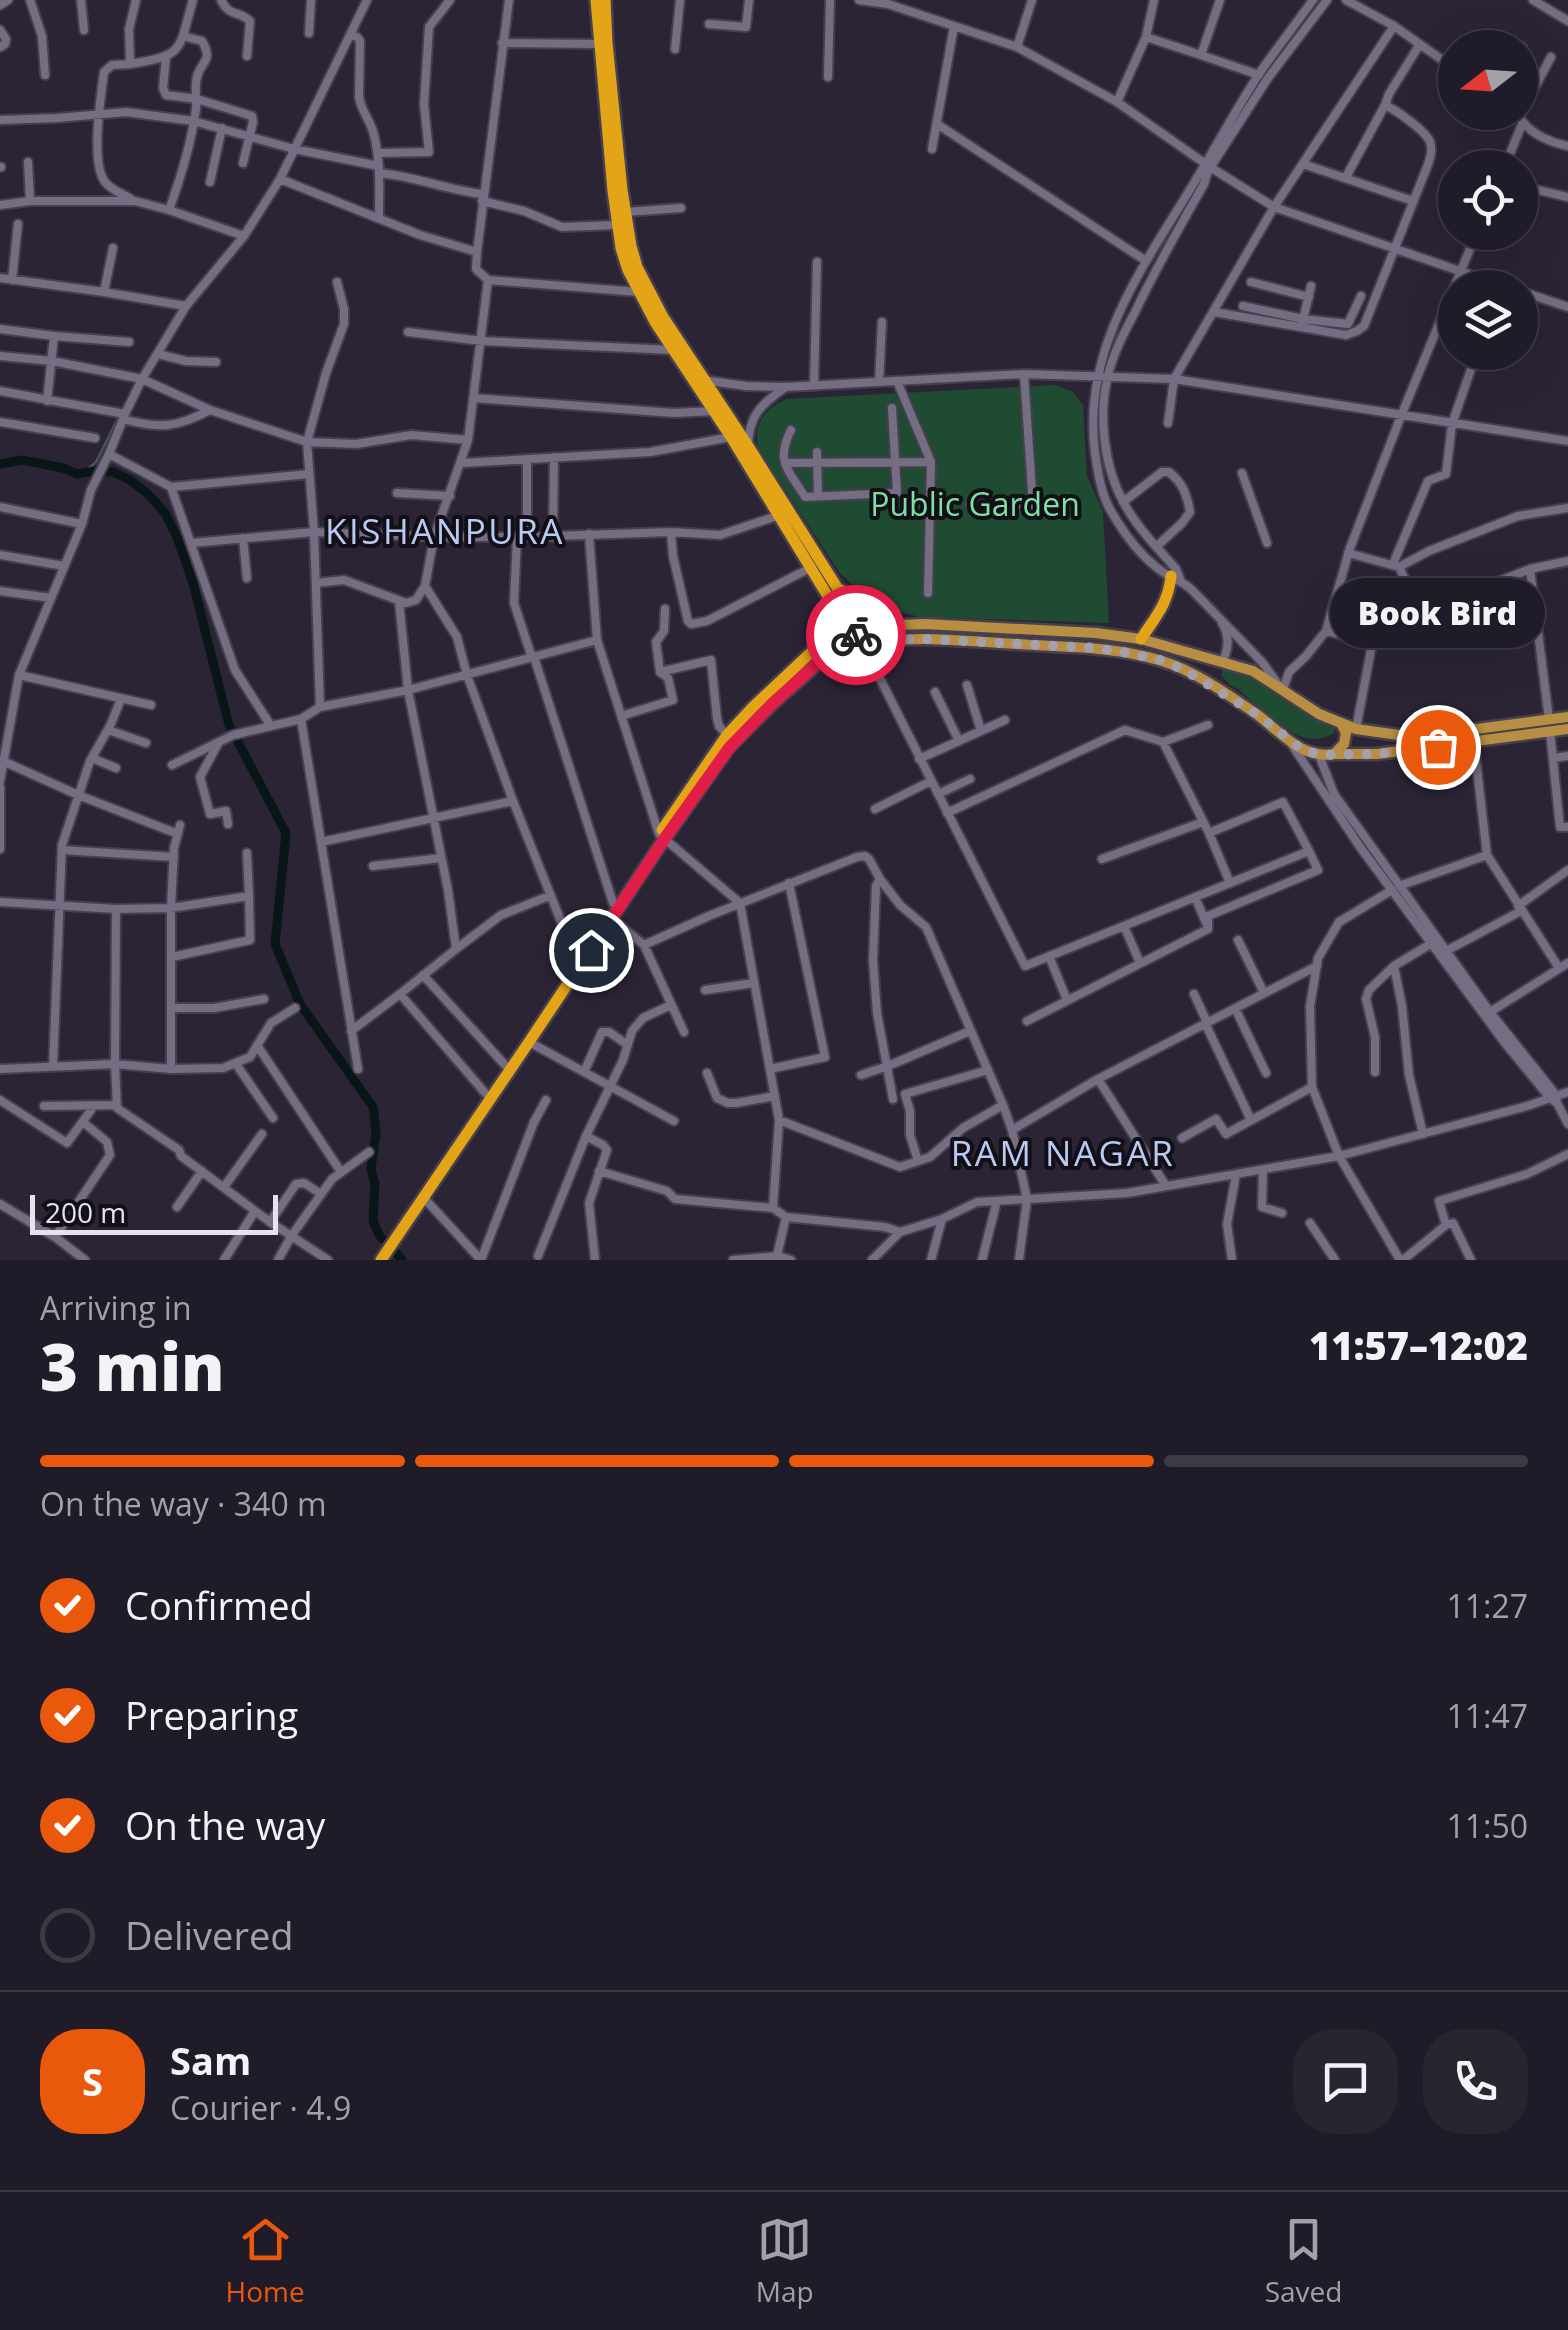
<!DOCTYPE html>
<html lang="en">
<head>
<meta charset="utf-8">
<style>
  :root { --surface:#201b28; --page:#282430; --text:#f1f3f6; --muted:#a2a1a8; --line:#3d3945; --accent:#ea580c }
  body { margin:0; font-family:"Open Sans",sans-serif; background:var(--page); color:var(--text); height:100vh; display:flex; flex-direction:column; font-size:38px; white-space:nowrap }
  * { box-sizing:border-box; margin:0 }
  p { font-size:32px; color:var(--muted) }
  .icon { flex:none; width:55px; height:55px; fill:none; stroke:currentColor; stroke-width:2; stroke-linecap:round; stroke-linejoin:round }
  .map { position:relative; height:1260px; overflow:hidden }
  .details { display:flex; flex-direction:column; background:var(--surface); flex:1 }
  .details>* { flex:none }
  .needle { width:65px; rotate:253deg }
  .controls { position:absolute; left:1438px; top:30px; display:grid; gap:20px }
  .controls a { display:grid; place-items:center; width:100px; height:100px; border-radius:50%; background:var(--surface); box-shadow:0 10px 40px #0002,0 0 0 2px var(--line); font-size:50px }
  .scale { position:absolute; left:30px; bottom:25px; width:248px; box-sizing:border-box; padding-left:10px; border:5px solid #e6e2ee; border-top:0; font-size:28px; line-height:35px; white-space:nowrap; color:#e6e2ee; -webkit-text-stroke:8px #120f16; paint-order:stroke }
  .pin { position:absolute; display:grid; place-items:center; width:85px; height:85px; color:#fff; margin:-42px; border:5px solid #fff; border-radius:50%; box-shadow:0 2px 10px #0007 }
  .courier { position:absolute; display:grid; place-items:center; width:100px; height:100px; margin:-50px; border:8px solid #e11d48; border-radius:50%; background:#fff; color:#222; box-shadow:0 2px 12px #0007 }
  .bubble { position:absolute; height:70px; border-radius:35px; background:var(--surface); box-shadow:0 10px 40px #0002,0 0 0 2px var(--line); font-size:32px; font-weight:800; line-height:70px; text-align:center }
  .overview em { font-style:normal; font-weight:800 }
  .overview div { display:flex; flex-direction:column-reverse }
  .overview { display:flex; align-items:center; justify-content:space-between; height:170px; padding:0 40px }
  h1 { font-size:65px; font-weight:800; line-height:75px }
  .bar { display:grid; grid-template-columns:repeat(4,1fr); gap:15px 10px; align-content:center; height:120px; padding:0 40px }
  .bar i { height:12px; border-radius:8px; background:var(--line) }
  .bar .on { background:var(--accent) }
  .bar p { grid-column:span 4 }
  .line { display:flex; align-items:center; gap:25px; padding:0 40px; border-top:2px solid var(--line) }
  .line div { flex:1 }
  .round { display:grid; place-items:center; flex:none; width:105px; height:105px; border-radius:40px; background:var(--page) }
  ol { padding:0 40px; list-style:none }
  li { display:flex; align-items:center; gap:30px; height:110px }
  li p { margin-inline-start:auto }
  li .icon { padding:10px; border-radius:50%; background:var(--accent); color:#fff; stroke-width:4 }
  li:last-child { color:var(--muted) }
  li i { width:55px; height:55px; border:5px solid var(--line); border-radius:50% }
  .dock { display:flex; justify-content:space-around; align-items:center; height:140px; border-top:2px solid var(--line); background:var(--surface); font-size:28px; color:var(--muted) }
  .dock a { display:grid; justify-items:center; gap:5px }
  .dock .on { color:var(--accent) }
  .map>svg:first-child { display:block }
  .green { fill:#1f4b32 }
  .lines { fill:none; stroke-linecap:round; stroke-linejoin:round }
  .stream { stroke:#4b5358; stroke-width:2.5 }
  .canal { stroke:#081617; stroke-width:9 }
  .minor-casing { stroke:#46404e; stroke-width:12 }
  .major-casing { stroke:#46404e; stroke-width:15 }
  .highway-casing { stroke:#46404e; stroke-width:16 }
  .minor { stroke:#756d82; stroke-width:8 }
  .major { stroke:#b88e42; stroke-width:10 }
  .highway { stroke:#e4a417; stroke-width:11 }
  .done { stroke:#a4a0ad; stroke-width:10; stroke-dasharray:0 18 }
  .route { stroke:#e11d48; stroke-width:12 }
  .labels { text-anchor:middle; stroke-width:8; stroke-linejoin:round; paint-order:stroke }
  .park-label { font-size:32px; fill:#7edfa4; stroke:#120f16 }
  .neighbourhood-label { font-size:35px; letter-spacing:2.5px; fill:#b9caf3; stroke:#120f16 }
</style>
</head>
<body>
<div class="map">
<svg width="1568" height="1260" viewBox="0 0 1568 1260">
  <rect width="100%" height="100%" fill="#2a2435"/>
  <path class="green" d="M1055 385 1073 392 1083 405 1087 476 1103 512 1109 623 920 617 887 609 867 598 839 572 758 448C753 424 765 408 787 399Z
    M1222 667 1240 668 1337 726 1334 733C1299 755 1263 710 1238 689L1230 685 1222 676Z"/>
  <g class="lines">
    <path class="stream" d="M83 473 96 462 118 418"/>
    <path class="canal" d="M0 464 22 460 63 468 77 474 95 471 113 472 130 480 148 494 165 513 177 537 193 583 229 725 286 833 275 944 300 1004 373 1107 376 1133 371 1169 375 1184 373 1221 380 1237 388 1243 402 1260"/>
    <g class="minor-casing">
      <path id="minor" d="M30 0 42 36 45 75
        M81 0 84 30
        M221 0C230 18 239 10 250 21L247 56
        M509 0 477 252 476 269 488 280 468 440 434 537 425 586 457 637 467 675 513 801 576 959
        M859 0 888 4 1017 47 1117 102 1210 167 1274 207 1509 288
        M1220 0 1201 55 1259 75
        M1346 0 1394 26 1455 69
        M1533 0 1568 21
        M0 5 8 0
        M709 24 746 27 749 0
        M0 30 6 39 5 44 0 47
        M309 33 311 0
        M350 35 357 37 360 41 359 97C361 111 371 121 374 135 381 162 379 190 379 218
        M1146 37 1201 55
        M502 43 598 44
        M1017 47 1032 0
        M675 49 680 0
        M1520 51 1522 47
        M166 57 163 88 166 95 197 99 252 116 253 122 243 163
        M130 64C186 55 178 51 193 0
        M828 77 830 0
        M1117 102 1146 37 1154 0
        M1385 105 1389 94 1420 44
        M1519 117 1551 57
        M0 120 57 118 126 112 193 121 294 149 379 166
        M1523 122C1533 135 1552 143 1568 146
        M937 124 1146 261
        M932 149 954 26
        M378 153 429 152 424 104 429 27 450 0
        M28 162 30 201
        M1303 164 1413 201
        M0 167H1
        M1504 168 1523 122 1513 112
        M379 173C414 176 447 190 483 194
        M280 179 420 235 477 252
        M210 182 222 128
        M1520 186 1568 197
        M131 199C123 194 111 190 105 182 90 162 101 96 104 72L112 65 130 64 129 29 136 0
        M482 201 524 211 562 227 617 225
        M0 205 30 201H135L169 210 244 236
        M169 210C181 177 191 145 196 109 197 99 194 87 197 77 201 60 214 62 202 41L183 36
        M625 212 681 208
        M0 278 104 292 186 306
        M12 280 18 224
        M488 280 638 292
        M337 282 344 309V324L326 373 307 442 314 532 320 707 301 719 358 1069
        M1251 282 1309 297
        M1520 291 1568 307
        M104 292 113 248
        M1243 306 1303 319 1348 324 1361 296
        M1214 312 1346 335 1357 331 1364 326 1427 167C1430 159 1433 151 1430 142 1426 131 1396 110 1385 105L1346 177
        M1302 324 1311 286
        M0 329 54 336 129 342
        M408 332 482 341 672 350
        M158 354 186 361 216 362
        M0 356 52 361 142 379 210 410 307 442 356 444 411 435 468 440
        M1024 374 1033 506
        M703 380 746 386 786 387 1024 374 1174 379 1568 441
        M897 381 931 462 928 593
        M879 382 882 322
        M814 386 817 262
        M0 391 125 414
        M474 398 674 413 714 411
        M47 401 54 336
        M123 419C159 429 176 428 210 410
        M0 422 95 438
        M1168 423 1174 379 1274 207 1394 26
        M791 430C775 462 788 469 805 497L897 493 892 408
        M748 446C749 415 761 404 786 387
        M817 452 818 496
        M109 454 171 487 309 474
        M527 459V537
        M462 463 650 452 731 437
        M785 463 931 462
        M1242 473 1267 543
        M171 487 235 670 271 726
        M397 493 450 496
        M1123 502 1162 472H1169C1183 483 1187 495 1190 512L1182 523 1157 546
        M970 504 1054 505
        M0 507 82 524
        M671 532 673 556 688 621 691 624 707 621 812 567
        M517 537 514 603 532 658
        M553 537 554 457
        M243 538 247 578
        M191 543 314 532 434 537H527L671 532 720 535 780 515
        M1348 553 1399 567 1421 612
        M0 555 64 566
        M1393 564 1428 481 1446 474 1452 424 1477 352
        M1399 567 1429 551 1518 516 1568 508
        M1530 569 1549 719
        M1180 579 1176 569C1158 548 1137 528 1124 503 1104 468 1098 415 1108 376 1113 353 1124 333 1135 312 1156 268 1180 226 1204 184L1208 171 1268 78 1327 0
        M316 583 344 580 406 603 416 600 425 586
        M0 591 51 598
        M399 601 408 690 448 890 456 949 400 994
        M1222 623C1230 636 1229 649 1222 662
        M1326 631 1350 548 1401 416 1477 232
        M859 637 1025 966 1309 851 1283 802 1209 833
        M597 640 659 834 740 903 779 1120 773 1208
        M534 657 613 903
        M660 672 711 660 717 718 719 726 727 735
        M19 675 151 705
        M967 685 981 731
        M1280 687 1262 662 1192 590C1179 578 1171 579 1160 570 1141 556 1123 532 1111 511 1101 494 1098 473 1095 453 1081 344 1148 261 1200 173 1220 140 1238 106 1259 74 1276 49 1295 25 1313 0
        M1283 689 1289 672 1306 656 1326 631 1361 640 1421 612 1530 569 1568 561
        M935 692 959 741
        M320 707 408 690 597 640 589 534
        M621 716 673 700 668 678 660 672 656 642 664 631 665 609
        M1356 729 1374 634
        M108 730 146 743
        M1550 731 1560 827H1568
        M219 742 200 777 210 814 226 811 228 824
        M1163 742 1209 833 1230 883
        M1474 743 1487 855
        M1292 745 1360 847 1505 1043 1550 1098 1557 1103
        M1319 755 1334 794 1490 1012 1556 1095 1557 1103 1568 1124
        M92 758 116 768
        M1553 758 1568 756
        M919 759 1005 720
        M3 761 78 795 178 834
        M172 765 233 735 301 719
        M0 781 19 675 82 524 91 490 109 454 125 414 142 379 186 306 244 236 280 179 367 0
        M0 787V849
        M938 794 970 779
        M875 809 931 781
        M947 813 1125 730 1163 742 1208 725
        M321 842 513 801
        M62 850 174 857
        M1102 859 1203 822
        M373 866 441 858
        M880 879 876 886 873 960 877 1013 893 1099
        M1399 886 1487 855 1559 968
        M1392 890 1339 922 1318 958 1310 1006 1312 1087 1339 1156 1400 1260
        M1195 897 1207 925
        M0 902 116 909 171 908 249 896 247 853
        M1518 906 1568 870
        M116 909 115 1064 117 1108 179 1150 181 1156 270 1222 328 1260
        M611 918 644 945 684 1032
        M1124 926 1140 963
        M1238 940 1264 993
        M644 945 711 915 857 857 865 856 869 859 880 879 900 905 926 927 1003 1105 1012 1130 1027 1199 1019 1260
        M456 949 501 915 549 896
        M1446 951 1521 911
        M1049 956 1067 1000
        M172 957 250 940 249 896
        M423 975 505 1065
        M705 990 754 983
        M1194 994 1207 1022
        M172 1008H214L264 999
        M1235 1008 1266 1073
        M1490 1012 1568 963
        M1027 1021 1208 929V916L1318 870 1309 851
        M1205 1023 1251 1120
        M351 1031 400 994 486 1094
        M529 1042 674 1121
        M257 1045 341 1172
        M236 1064 273 1118
        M53 1066 62 845 90 761 110 726 121 699
        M0 1069 115 1064 171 1069 223 1068 250 1057 271 1023 295 1008
        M171 1069V908L174 848 180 825
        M770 1069 825 1057 789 883
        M584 1072 602 1032H609L628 1045
        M1375 1072V1037L1366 999 1369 990 1394 966
        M707 1073 717 1098 728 1103H736L775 1096
        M861 1075 888 1066 970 1031
        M1098 1079 1166 1186
        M0 1100 67 1143 94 1106
        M44 1106 117 1105
        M779 1120 900 1167 930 1157 963 1128 1003 1105
        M1012 1130 1098 1079 1317 966
        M1423 1134 1409 1075 1402 1006 1394 966 1432 943
        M586 1136 603 1145 607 1150 589 1203 595 1260
        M1182 1138 1216 1119 1226 1134 1312 1087
        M918 1161 910 1135V1111L905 1094 988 1070
        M1263 1170 1262 1207 1282 1213
        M599 1171 667 1191 675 1199 773 1208 786 1217 776 1260
        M224 1187 262 1134
        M424 1198 481 1260
        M0 1204 55 1237 110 1155 107 1142 83 1122
        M177 1207 202 1171
        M786 1217 885 1227 900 1232
        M270 1222 296 1184 304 1183 321 1194
        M1310 1223 1335 1260
        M1446 1225 1439 1201 1527 1174 1568 1154
        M55 1237 85 1260
        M538 1256 586 1136 623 1060 632 1031 643 1018 671 1005
        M224 1260 255 1211
        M278 1260 292 1235 332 1179 369 1152
        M481 1260 534 1122 546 1100
        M733 1260 778 1256 791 1260
        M872 1260 900 1232 942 1219
        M931 1260 942 1219 977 1202 1127 1193 1339 1156 1527 1106 1568 1092
        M982 1260 997 1201
        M1232 1260 1227 1224 1236 1175
        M1403 1260 1446 1225 1453 1223 1471 1260"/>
    </g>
    <g class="major-casing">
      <path id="major" d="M863 623 874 626 925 624 1096 633 1141 639 1253 671 1319 714 1356 729 1406 736H1423L1568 717
        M852 632C874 645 902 638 927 639 962 640 998 643 1034 645 1077 647 1121 648 1162 661 1195 671 1227 694 1255 713 1279 730 1301 760 1334 754L1344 744 1346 733 1342 725
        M1334 754H1377L1568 729"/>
    </g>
    <g class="highway-casing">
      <path id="highway" d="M596 0 613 191 621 248 628 270 655 322 731 437 846 626
        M841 590 895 625
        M1141 639C1156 616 1168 604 1171 576
        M819 641 825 625 829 597
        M662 830 727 735 753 707 853 613
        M381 1260 529 1042 665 838 729 747 772 704 863 623 853 613 748 446 663 317 637 267 631 246 622 190 607 43 605 0"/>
    </g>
    <use href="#minor" class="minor"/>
    <use href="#major" class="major"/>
    <use href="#highway" class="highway"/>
  </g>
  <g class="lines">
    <path class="done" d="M856 635 874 640 924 639 981 642 1097 648 1133 654 1164 661 1186 671 1258 715 1300 748 1319 755 1377 754 1438 747"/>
    <path class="route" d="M591 950 665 838 729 748 772 704 852 632 856 635"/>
  </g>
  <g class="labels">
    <g class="park-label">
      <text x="975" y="516">Public Garden</text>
    </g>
    <g class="neighbourhood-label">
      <text x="445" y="544">KISHANPURA</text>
      <text x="1063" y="1166">RAM NAGAR</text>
    </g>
  </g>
</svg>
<div class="controls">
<a><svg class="needle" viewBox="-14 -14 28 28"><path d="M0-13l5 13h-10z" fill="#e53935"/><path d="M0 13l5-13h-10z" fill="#a2a1a8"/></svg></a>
<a><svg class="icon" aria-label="locate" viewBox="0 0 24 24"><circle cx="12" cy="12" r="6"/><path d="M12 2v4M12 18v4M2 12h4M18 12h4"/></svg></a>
<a><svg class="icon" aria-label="layers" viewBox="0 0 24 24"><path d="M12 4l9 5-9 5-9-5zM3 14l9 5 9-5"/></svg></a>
</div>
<div class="scale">200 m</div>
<div class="pin" style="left:1438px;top:747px;background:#ea580c"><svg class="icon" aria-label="bag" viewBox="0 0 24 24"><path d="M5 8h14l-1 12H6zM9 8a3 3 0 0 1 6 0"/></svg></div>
<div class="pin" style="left:591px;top:950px;background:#1f2937"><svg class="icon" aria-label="home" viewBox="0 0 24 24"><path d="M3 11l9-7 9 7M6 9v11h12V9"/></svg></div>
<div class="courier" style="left:856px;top:635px"><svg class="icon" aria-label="bike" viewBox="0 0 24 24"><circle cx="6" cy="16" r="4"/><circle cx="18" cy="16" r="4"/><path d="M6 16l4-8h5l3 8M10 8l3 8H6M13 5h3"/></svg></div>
<div class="bubble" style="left:1330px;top:578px;width:215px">Book Bird</div>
</div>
<section class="details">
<div class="overview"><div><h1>3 min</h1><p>Arriving in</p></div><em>11:57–12:02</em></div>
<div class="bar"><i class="on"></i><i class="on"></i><i class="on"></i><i></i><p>On the way · 340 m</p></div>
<ol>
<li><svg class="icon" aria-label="check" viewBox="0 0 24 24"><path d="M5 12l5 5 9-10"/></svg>Confirmed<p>11:27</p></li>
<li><svg class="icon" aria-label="check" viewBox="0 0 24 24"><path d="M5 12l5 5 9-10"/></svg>Preparing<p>11:47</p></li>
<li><svg class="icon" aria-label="check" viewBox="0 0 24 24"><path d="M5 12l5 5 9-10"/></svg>On the way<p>11:50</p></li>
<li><i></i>Delivered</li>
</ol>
<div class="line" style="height:180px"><b class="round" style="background:var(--accent);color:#fff">S</b><div><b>Sam</b><p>Courier · 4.9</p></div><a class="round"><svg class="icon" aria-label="chat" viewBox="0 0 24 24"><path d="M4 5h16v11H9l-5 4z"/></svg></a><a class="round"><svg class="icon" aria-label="phone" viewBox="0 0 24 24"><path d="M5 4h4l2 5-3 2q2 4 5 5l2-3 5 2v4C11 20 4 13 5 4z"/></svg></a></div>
</section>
<nav class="dock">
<a class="on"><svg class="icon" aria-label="home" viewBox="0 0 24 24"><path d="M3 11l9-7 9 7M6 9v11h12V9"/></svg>Home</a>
<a><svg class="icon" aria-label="map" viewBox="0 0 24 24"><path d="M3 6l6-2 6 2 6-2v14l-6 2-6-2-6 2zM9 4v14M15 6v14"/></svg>Map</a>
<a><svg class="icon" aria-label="saved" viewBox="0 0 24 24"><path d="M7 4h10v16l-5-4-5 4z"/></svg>Saved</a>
</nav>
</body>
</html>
